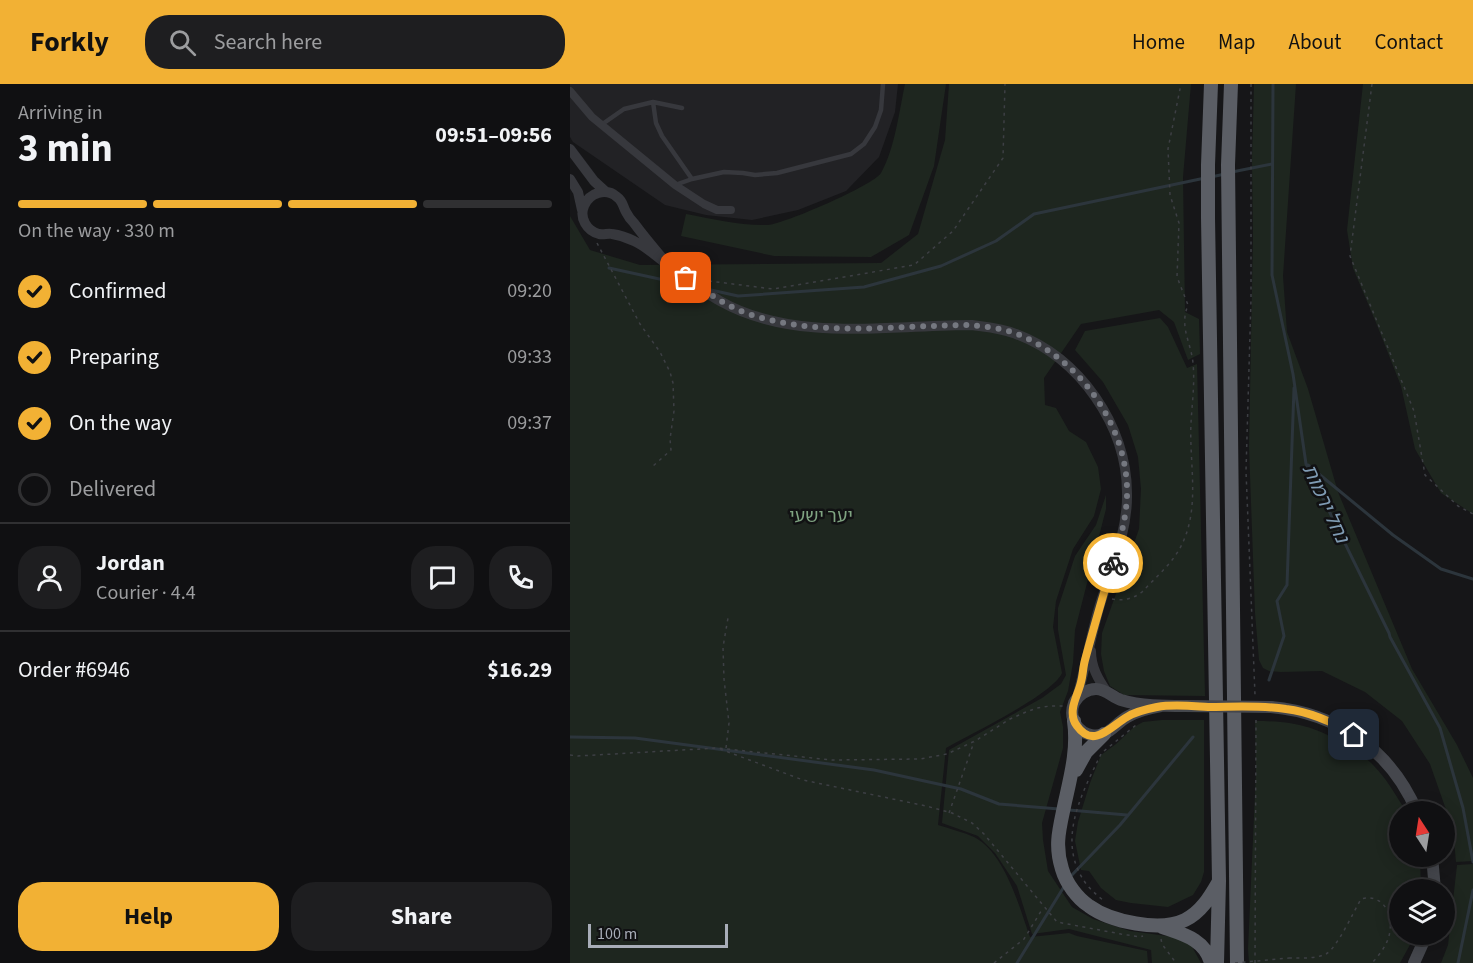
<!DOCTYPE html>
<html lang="en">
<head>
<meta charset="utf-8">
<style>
  :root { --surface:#101012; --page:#1e1e20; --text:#f1f3f6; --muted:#9c9d9f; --line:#303032; --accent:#f2b134 }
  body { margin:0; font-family:"Source Sans 3","Noto Sans Hebrew",sans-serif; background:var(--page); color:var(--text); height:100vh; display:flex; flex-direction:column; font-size:22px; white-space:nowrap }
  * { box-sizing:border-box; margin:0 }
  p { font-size:20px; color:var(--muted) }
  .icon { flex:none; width:33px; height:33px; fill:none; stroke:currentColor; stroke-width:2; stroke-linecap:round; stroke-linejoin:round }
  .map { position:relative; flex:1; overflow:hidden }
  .sheet { display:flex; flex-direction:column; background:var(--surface); width:570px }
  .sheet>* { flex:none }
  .needle { width:39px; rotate:348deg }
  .buttons { position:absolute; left:819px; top:717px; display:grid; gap:12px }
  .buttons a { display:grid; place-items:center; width:66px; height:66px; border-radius:50%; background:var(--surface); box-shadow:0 3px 15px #0003,0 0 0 2px var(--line); font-size:30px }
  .scale { position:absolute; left:18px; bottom:15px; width:140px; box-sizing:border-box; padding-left:6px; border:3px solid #a8adb8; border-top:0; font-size:16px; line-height:21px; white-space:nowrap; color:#a8adb8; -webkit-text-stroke:4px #111113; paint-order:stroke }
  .pin { position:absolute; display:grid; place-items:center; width:51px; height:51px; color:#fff; margin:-26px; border-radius:12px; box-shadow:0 3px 9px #0006 }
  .courier { position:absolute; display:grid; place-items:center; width:60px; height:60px; margin:-30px; border:4px solid #f2b134; border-radius:50%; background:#fff; color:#222; box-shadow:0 2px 8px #0007 }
  .summary em { font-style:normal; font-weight:700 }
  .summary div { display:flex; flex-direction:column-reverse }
  .summary { display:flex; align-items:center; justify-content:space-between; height:102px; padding:0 18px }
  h1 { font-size:39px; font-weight:700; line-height:45px }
  .bar { display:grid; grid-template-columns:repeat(4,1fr); gap:9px 6px; align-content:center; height:72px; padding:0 18px }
  .bar i { height:8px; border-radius:4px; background:var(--line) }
  .bar .selected { background:var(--accent) }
  .bar p { grid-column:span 4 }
  .line { display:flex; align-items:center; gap:15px; padding:0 18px; border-top:2px solid var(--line) }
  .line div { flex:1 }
  .round { display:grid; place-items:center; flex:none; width:63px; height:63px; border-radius:24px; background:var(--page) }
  ol { padding:0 18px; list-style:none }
  li { display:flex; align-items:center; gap:18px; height:66px }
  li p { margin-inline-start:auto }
  li .icon { padding:6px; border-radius:50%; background:var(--accent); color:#111; stroke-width:4 }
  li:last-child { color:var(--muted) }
  li i { width:33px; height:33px; border:3px solid var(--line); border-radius:50% }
  .primary-button { display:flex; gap:12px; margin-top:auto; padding:12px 18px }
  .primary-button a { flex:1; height:69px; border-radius:24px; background:var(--accent); color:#111; font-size:24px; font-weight:700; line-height:69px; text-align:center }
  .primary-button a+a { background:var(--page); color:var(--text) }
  header { display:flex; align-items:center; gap:36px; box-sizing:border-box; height:84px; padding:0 30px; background:var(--accent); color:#111 }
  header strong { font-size:28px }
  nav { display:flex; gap:33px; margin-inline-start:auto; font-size:21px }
  .search { width:420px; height:54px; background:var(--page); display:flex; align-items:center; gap:15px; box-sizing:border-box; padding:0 21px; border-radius:24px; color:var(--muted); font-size:22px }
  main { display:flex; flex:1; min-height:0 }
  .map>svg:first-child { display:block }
  .built { fill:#222225 }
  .green { fill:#1e261f }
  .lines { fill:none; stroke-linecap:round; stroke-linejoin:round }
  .stream { stroke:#2c353c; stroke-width:3 }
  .path { stroke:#3d3f44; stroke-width:1.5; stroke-dasharray:3 4.5; stroke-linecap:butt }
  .service { stroke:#37383d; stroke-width:4.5 }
  .minor { stroke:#37383d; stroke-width:8 }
  .tertiary { stroke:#37383d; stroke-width:10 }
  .secondary { stroke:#45474d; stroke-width:12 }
  .trunk { stroke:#5b5e65; stroke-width:14 }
  .path-bridge { stroke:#3d3f44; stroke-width:1.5; stroke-dasharray:3 4.5; stroke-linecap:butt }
  .secondary-bridge { stroke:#45474d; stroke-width:12 }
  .done { stroke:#757880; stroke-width:6; stroke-dasharray:0 10.8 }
  .route { stroke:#f2b134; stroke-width:8 }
  .labels { text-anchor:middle; stroke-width:5; stroke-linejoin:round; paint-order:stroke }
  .park-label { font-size:18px; fill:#7fa381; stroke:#111113 }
  .water-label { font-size:20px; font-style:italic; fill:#7f9bb3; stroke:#111113 }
</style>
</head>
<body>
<header>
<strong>Forkly</strong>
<div class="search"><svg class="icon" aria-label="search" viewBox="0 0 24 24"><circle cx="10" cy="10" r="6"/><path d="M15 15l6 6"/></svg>Search here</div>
<nav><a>Home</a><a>Map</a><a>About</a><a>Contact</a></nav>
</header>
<main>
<section class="sheet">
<div class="summary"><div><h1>3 min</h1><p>Arriving in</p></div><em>09:51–09:56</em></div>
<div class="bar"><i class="selected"></i><i class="selected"></i><i class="selected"></i><i></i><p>On the way · 330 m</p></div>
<ol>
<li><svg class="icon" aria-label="check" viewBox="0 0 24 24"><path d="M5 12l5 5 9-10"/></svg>Confirmed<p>09:20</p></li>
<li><svg class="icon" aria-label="check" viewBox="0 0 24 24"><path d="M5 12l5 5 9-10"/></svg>Preparing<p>09:33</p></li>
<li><svg class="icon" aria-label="check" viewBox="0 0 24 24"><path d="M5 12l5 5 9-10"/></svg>On the way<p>09:37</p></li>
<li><i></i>Delivered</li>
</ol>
<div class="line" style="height:108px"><a class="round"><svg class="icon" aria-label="person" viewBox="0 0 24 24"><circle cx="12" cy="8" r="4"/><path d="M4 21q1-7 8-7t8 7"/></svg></a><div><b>Jordan</b><p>Courier · 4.4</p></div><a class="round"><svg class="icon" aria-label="chat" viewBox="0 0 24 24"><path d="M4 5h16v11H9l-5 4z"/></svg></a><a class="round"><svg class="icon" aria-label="phone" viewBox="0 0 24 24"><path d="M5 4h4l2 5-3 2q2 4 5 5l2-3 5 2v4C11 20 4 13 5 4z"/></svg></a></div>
<div class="line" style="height:78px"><div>Order #6946</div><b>$16.29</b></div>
<div class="primary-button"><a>Help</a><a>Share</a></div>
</section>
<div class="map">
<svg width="903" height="879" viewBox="0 0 903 879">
  <rect width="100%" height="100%" fill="#161618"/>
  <path class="built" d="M0 0H328L325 28 309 73 276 107 228 126 182 136 136 131 95 121 3 58 0 53Z"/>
  <path class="green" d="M335 0H376L364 82 339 151 301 173 204 172 111 152 116 130C143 135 171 142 198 141 214 140 304 101 311 89 325 64 329 28 335 0Z
    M379 0H621L613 93 615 228 629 235 630 270 618 276 604 238 589 226 511 240 474 294 475 321 486 324 499 347 516 358 528 383 531 405 524 432 503 465 486 517 483 543 492 589C482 611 401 650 376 664L368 741C380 745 393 748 404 753 435 769 449 822 460 853L499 849 507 852 577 867 578 879H0V132L20 166 70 181 311 179 348 150 375 56Z
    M684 0H726L713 192 717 248 738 305 768 408 842 585 887 661 903 694V777L886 778 884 756 880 737 860 680 832 637 795 608 752 587 711 588 699 587 693 584 689 576 685 529 679 363 683 153 682 76Z
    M793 0H903V430L871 409 845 365 831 302 807 241 783 184 777 146Z
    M590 234 598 243 617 284 627 280 635 612 554 611 540 602 534 587 531 570 532 549 569 445 571 405 568 373 558 341 533 298 505 266 515 247Z
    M536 411V425L505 546 503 579 498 607 490 628 493 643V664L472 739 473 756 478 787 502 823 523 835 560 847 604 853 620 859 631 879H582L581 866 499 845 462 850 447 802 425 769 408 752 372 739 379 666 472 614 491 600 496 591 488 546V524L505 472 526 441Z
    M592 636H634V788L631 798 623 811 598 823 561 819 546 816 531 804 519 787 511 786 505 757 508 738 520 699 531 671 546 660 564 643 573 638Z
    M685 637C722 637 747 642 778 663 787 668 797 674 804 682 816 694 825 710 834 724L835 727 830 728V772L850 773 851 805 830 806V850L843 851 842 857 830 879H679L678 865 686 688Z
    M903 780V879H871L878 861 887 781Z"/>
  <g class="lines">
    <path class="stream" d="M703 0 702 191 723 290 736 380 819 549 820 553 870 644 893 724 903 778
      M662 88 702 80
      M641 93 655 90
      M39 184 117 201
      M141 206 168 212 294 203 371 182 426 157 464 130 635 94
      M738 381 823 451 871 485 903 495
      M699 596 714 552 707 517 717 501 724 304
      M0 653 65 654 304 686 391 705 429 720 489 725
      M499 726 557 731
      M500 793 550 741 623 653
      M447 879 495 801
      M888 879 903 806"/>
    <path class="path" d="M681 0V215L676 387 685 611
      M802 0 780 172 844 327 855 391 888 422 903 430
      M27 159 70 240 90 268 100 288 103 299 104 327 100 355 101 366 83 382
      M139 197 203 205 344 181 383 147 433 74 435 0
      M542 515C553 517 563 515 572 508 586 493 605 477 613 458 630 421 619 378 621 339 622 320 625 299 623 279 621 258 609 243 618 221L607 193 609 139 600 111 598 65 611 0
      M156 664 159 639 154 595 153 563 158 534
      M150 665 233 696 356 722 382 729 402 739 414 750 487 838 551 850 570 853 573 852
      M534 667 566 641
      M531 670C511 711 485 759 517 801 522 807 528 812 534 817
      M0 671 8 672 147 664 262 676 350 675 377 670 405 657 440 635 456 628 467 624 480 622H493
      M379 729 404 658
      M591 855 592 860 606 879
      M719 874C731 874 745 875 756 870 767 864 784 827 791 815 811 809 823 828 820 846 819 859 810 870 802 879
      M424 879 454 855 473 824
      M685 879 686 634"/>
    <path class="service" d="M83 18 86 39 92 52 122 95
      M31 41 54 25 83 18 112 24
      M105 101 122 95 154 88 173 89 185 91 207 89 281 70 294 60 305 43 311 26 313 0"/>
    <path class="minor" d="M0 7 22 33 105 101 134 120 147 126H161"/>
    <path class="tertiary" d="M0 65 24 97 36 108
      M0 95 8 108 12 126
      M99 182C87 168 75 154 64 139 61 136 58 132 56 128 53 123 53 117 47 113 36 103 19 109 14 122 9 134 17 147 29 150 34 151 38 149 42 150 49 151 58 154 64 157 75 162 85 171 94 178 112 191 131 206 150 217 224 259 321 241 402 241 417 243 432 244 446 250 510 274 557 342 557 409 558 449 540 487 529 524 520 555 515 586 506 617
      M521 567C521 583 528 595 537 608"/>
    <path class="secondary" d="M591 622C579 624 567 627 557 633 550 637 545 643 539 647 528 655 514 652 506 641 502 635 501 627 504 619 508 611 517 605 526 605 536 605 542 613 551 616 571 622 594 622 615 622
      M701 623C767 629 821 666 847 728
      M862 772 865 806
      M844 879 857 850"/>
    <path class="trunk" d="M641 0 638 81V134L649 797 647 879
      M661 0 658 81 667 879
      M504 637C508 665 501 691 495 718 490 743 484 760 492 785 496 799 507 814 519 822 541 838 590 848 615 836 631 828 640 813 648 799
      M506 686 516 668 534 650
      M592 843C612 850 635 855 641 879"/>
    <path class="path-bridge" d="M665 879 719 874"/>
    <path class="secondary-bridge" d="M615 622 701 623"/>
  </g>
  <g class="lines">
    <path class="done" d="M116 194C136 208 156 222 179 230 251 254 328 241 402 241 417 243 433 244 447 250 510 275 559 343 557 412 556 435 550 457 543 479"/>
    <path class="route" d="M543 479C533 511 524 543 515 576 513 583 513 591 511 598 509 607 504 616 503 624 502 631 503 637 507 642 524 666 542 641 557 633 566 627 577 625 587 623 603 620 621 622 638 623 663 623 690 621 716 625 740 628 763 638 784 651"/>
  </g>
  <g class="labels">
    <g class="park-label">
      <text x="251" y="438">יער ישעי</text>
    </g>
    <g class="water-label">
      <text transform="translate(756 419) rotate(65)" y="7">נחל ירמות</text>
    </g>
  </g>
</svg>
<div class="buttons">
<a><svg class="needle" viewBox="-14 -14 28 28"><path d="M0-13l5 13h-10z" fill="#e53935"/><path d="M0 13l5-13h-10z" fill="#9c9d9f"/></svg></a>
<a><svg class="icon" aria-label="layers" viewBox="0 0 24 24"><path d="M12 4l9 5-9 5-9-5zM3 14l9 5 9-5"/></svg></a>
</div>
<div class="scale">100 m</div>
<div class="pin" style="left:116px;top:194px;background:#ea580c"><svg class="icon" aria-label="bag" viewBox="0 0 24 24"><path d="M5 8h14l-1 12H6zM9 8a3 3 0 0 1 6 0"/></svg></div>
<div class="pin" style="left:784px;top:651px;background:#1f2937"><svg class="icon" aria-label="home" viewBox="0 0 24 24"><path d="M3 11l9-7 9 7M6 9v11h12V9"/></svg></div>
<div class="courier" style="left:543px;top:479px"><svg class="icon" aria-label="bike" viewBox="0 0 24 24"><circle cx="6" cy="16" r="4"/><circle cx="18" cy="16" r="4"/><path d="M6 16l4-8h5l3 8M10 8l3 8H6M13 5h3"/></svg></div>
</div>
</main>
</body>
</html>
